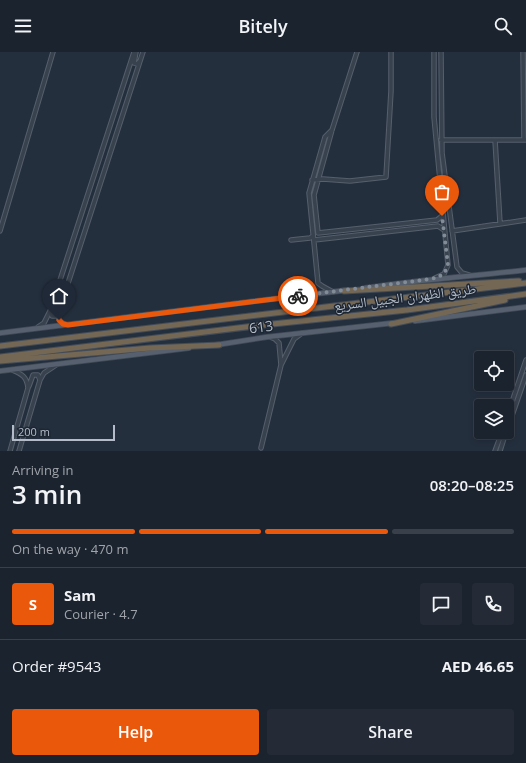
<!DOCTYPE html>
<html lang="en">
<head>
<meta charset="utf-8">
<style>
  :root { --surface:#1b232e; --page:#242b36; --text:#f1f3f6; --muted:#a0a4aa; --line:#39404a; --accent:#ea580c }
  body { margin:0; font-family:"Open Sans","Noto Naskh Arabic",sans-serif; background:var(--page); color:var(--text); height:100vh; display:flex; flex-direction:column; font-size:15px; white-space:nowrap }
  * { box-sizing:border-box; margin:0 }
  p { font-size:13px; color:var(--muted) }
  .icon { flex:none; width:22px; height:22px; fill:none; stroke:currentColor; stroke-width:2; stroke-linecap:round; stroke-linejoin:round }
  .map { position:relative; height:399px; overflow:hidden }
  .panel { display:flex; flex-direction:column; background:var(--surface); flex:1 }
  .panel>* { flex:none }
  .fabs { position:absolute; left:474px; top:299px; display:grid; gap:8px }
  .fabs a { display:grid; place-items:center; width:40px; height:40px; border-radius:4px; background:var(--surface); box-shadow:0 2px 6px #0003,0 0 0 1px var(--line); font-size:20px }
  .scale { position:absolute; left:12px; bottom:10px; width:103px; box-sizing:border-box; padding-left:4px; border:2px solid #b4bcc9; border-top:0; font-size:11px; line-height:14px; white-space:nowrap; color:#b4bcc9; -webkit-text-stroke:3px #1d2633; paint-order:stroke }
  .pin { position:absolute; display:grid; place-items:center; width:34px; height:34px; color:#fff; margin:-41px -17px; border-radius:50% 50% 50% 0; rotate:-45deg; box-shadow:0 0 4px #0007 }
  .pin .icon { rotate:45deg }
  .courier { position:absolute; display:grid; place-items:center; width:40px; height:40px; margin:-20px; border:3px solid #ea580c; border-radius:50%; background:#fff; color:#222; box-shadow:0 1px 5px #0007 }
  .summary em { font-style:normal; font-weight:600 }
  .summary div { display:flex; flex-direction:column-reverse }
  .summary { display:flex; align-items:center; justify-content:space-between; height:68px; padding:0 12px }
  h1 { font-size:26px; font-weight:600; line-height:30px }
  .bar { display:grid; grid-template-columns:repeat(4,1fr); gap:6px 4px; align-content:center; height:48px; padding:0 12px }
  .bar i { height:5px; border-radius:3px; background:var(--line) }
  .bar .selected { background:var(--accent) }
  .bar p { grid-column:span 4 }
  .line { display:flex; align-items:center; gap:10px; padding:0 12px; border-top:1px solid var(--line) }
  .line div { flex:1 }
  .round { display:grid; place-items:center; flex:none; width:42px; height:42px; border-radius:4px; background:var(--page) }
  .button { display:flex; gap:8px; margin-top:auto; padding:8px 12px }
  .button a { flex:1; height:46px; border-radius:4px; background:var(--accent); color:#fff; font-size:16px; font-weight:600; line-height:46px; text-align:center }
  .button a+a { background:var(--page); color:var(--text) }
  header { display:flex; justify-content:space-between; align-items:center; height:52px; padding:0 12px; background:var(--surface); font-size:18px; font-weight:600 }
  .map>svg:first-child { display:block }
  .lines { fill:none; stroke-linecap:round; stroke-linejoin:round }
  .minor-casing { stroke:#565f6c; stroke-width:5.5 }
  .major-casing { stroke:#414a57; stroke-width:6 }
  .highway-casing { stroke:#434c59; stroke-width:7 }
  .minor { stroke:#38414e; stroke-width:3.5 }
  .major { stroke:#56606e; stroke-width:4.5 }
  .highway { stroke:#746855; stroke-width:5 }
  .done { stroke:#828b98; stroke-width:4; stroke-dasharray:0 7.2 }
  .route { stroke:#ea580c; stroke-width:5 }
  .labels { text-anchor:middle; stroke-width:3; stroke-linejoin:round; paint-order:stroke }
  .street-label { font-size:14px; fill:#b4bcc9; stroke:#1d2633 }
</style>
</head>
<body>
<header><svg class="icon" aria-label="menu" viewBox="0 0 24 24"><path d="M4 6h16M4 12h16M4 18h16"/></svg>Bitely<svg class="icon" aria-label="search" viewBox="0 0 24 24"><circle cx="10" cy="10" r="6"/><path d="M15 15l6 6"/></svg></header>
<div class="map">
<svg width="526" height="399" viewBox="0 0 526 399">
  <rect width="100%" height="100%" fill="#242f3e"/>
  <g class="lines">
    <g class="minor-casing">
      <path id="minor" d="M136 0 134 11 137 12 140 9
        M357 0 332 78 314 143 318 181 437 168 442 164
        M434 0V65L448 213 444 222 435 226
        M441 0 442 101 457 215 462 221 469 223
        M523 0 524 88
        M332 78 325 85 309 141 318 231 322 234 333 240
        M441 88H526
        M495 88 500 171
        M312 128 323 127 350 129 386 125 391 39V0
        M0 179 53 0
        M452 179 526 168
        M291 188 310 186 313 184
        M314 188 438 174 444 178
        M50 259 52 264H55L58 261
        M65 272C59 271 57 265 59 259L143 0
        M38 275 44 271 50 259 134 0
        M270 285 275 287 279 291 281 313 294 287 302 281
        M29 334 33 323H38L40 328
        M507 365 526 308
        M507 378 526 323
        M261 396 281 313
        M10 399 28 336C27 325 22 322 12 318
        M19 399 40 328 44 321 56 313
        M495 399 502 380
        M500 399 506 380"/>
    </g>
    <g class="major-casing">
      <path id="major" d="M365 236C418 228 472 224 526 218
        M415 269 526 255
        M0 281 248 250 348 238
        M216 293 267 285 393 271
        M0 319 189 296"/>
    </g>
    <g class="highway-casing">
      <path id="highway" d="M344 239 519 229
        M391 272 505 248
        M0 294 526 231
        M0 305 263 273 407 258 526 242
        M0 309 150 296 219 293"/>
    </g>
    <use href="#minor" class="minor"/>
    <use href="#major" class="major"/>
    <use href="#highway" class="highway"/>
  </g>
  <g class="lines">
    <path class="done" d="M298 244 431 227C439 225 445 223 448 213L442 164"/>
    <path class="route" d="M59 268 63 272 68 273 298 244"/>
  </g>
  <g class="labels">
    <g class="street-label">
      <text transform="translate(405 245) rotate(-7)" y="5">طريق الظهران الجبيل السريع</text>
      <text transform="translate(261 275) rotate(-8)" y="5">613</text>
    </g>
  </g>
</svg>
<div class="fabs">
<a><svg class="icon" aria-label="locate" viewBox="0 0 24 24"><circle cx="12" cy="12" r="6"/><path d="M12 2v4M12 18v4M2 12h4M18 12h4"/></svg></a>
<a><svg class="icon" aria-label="layers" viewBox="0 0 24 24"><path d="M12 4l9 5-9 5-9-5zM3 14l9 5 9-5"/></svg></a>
</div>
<div class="scale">200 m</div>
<div class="pin" style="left:442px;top:164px;background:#ea580c"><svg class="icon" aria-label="bag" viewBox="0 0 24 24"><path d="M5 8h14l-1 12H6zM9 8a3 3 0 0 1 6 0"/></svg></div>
<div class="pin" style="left:59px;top:268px;background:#1f2937"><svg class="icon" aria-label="home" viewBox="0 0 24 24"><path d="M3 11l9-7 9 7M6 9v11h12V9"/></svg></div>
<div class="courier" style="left:298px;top:244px"><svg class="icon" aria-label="bike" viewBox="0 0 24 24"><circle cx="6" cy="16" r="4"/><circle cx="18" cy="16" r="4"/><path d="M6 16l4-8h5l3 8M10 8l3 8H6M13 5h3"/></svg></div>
</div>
<section class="panel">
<div class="summary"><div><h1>3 min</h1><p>Arriving in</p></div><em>08:20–08:25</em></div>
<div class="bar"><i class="selected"></i><i class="selected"></i><i class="selected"></i><i></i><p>On the way · 470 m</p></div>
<div class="line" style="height:72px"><b class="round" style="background:var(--accent);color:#fff">S</b><div><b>Sam</b><p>Courier · 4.7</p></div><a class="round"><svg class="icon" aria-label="chat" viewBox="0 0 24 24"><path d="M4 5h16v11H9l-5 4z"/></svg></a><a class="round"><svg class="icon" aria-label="phone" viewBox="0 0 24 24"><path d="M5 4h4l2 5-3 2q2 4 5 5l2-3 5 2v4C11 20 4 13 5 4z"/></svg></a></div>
<div class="line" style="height:52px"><div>Order #9543</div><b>AED 46.65</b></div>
<div class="button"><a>Help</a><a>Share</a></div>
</section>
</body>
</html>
